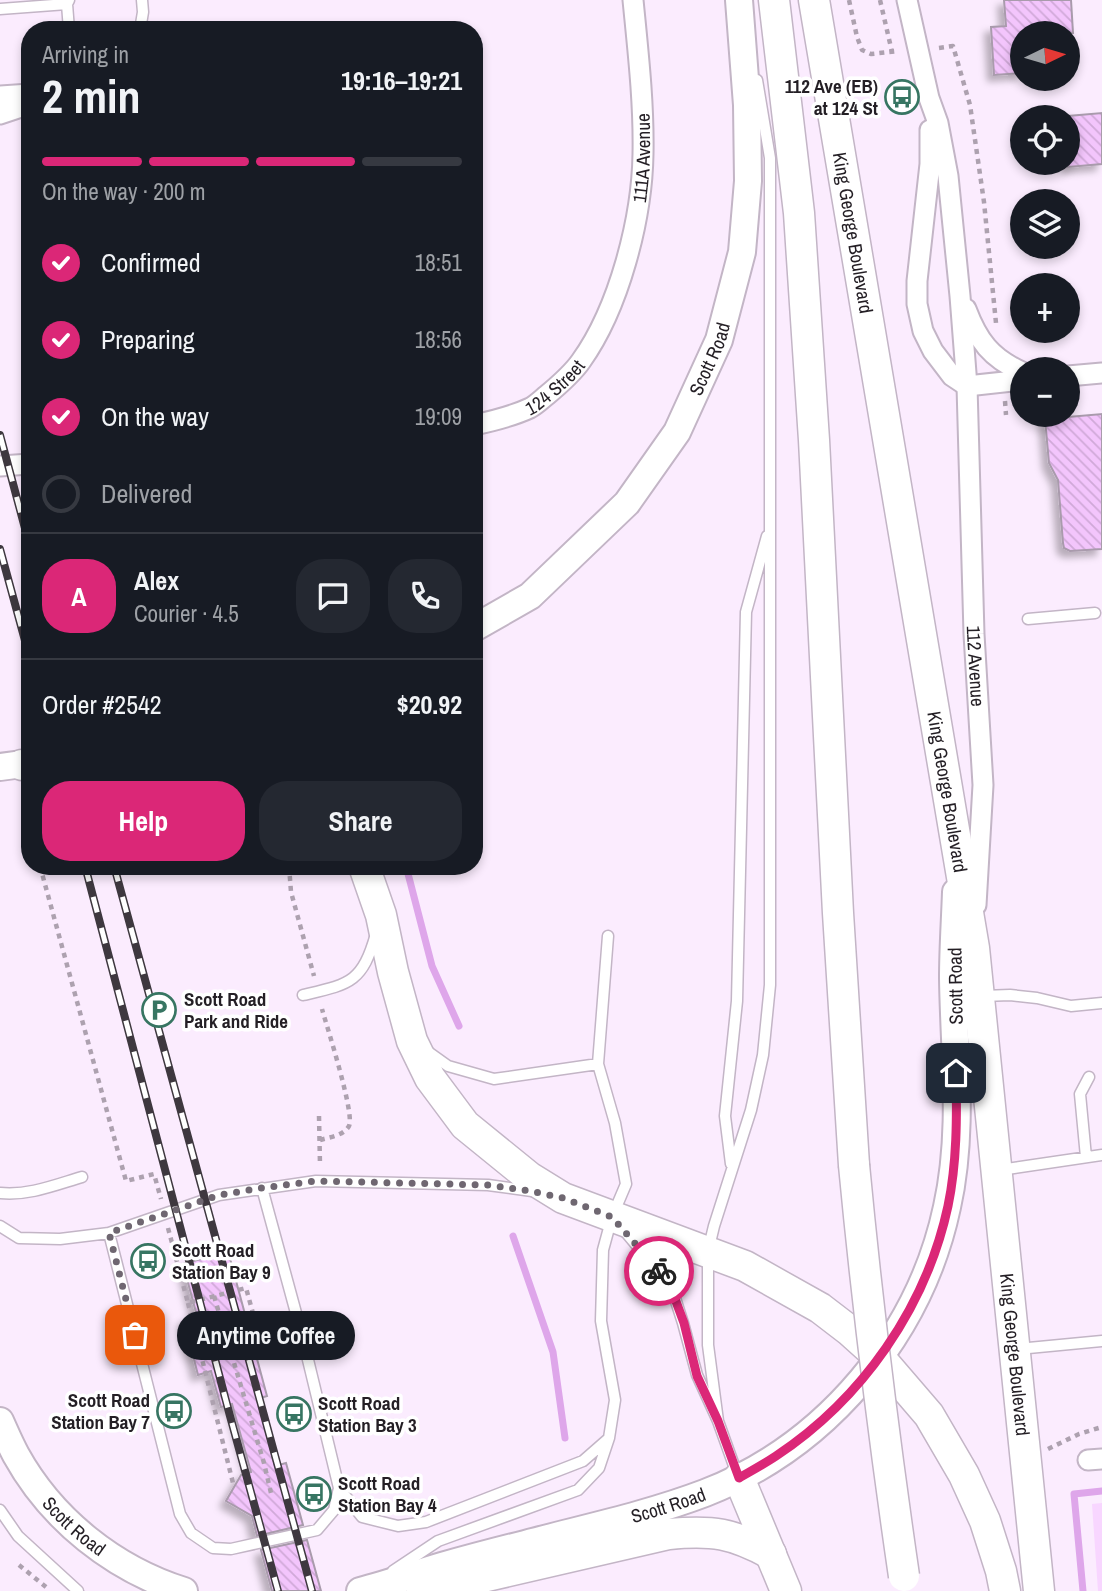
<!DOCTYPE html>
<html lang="en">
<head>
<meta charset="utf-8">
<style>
  :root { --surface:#171b24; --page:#242831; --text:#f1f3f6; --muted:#9ea1a6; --line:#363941; --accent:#db2777 }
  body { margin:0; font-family:"Archivo Narrow",sans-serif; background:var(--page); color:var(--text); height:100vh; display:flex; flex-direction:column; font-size:26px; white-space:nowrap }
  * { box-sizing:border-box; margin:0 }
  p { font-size:23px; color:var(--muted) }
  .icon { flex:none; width:38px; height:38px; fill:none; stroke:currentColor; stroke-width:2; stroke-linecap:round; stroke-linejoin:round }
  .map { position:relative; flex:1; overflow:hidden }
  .panel { position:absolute; left:21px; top:21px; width:462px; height:854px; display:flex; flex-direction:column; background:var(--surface); border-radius:28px; box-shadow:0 4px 10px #0003 }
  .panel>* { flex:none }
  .needle { width:46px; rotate:85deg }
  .fabs { position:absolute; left:1010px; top:21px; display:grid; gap:14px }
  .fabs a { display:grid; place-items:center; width:70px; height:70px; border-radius:50%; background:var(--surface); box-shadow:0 4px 10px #0003; font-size:35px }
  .pin { position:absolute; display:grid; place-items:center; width:60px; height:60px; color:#fff; margin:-30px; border-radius:14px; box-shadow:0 4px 10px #0006 }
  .courier { position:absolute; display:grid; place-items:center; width:70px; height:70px; margin:-35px; border:5px solid #db2777; border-radius:50%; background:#fff; color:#222; box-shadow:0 2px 9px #0007 }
  .bubble { position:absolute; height:49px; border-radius:24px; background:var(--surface); box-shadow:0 4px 10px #0003; font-size:23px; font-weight:700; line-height:49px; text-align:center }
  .summary em { font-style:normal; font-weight:700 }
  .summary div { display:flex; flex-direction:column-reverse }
  .summary { display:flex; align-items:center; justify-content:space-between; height:119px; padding:0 21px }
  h1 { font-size:46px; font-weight:700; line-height:52px }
  .bar { display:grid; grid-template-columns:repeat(4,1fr); gap:10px 7px; align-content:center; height:84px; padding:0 21px }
  .bar i { height:9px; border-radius:5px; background:var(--line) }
  .bar .active { background:var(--accent) }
  .bar p { grid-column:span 4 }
  .line { display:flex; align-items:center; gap:18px; padding:0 21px; border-top:2px solid var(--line) }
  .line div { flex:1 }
  .round { display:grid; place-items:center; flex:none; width:74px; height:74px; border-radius:28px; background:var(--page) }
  ol { padding:0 21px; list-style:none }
  li { display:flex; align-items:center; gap:21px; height:77px }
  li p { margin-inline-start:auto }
  li .icon { padding:7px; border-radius:50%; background:var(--accent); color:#fff; stroke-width:4 }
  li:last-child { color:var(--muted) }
  li i { width:38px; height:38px; border:4px solid var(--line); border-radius:50% }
  .primary-button { display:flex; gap:14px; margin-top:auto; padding:14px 21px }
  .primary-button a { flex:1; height:80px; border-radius:28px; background:var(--accent); color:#fff; font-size:28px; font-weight:700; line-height:80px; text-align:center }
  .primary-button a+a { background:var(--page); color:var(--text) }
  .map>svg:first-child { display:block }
  .grass { fill:#f8d6ff }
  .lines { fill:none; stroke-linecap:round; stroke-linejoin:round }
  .stream { stroke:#dea6ea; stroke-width:7 }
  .building { fill:url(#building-back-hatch); stroke:#a99bac; stroke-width:2; filter:url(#shadow) }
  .service-casing { stroke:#c3b5c6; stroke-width:13 }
  .minor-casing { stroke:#c3b5c6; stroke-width:23 }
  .secondary-casing { stroke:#c3b5c6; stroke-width:30 }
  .primary-casing { stroke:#c3b5c6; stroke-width:33 }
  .path { stroke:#ada1af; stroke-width:4.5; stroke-dasharray:5 5; stroke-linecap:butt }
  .service { stroke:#fff; stroke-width:10 }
  .minor { stroke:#fff; stroke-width:19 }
  .secondary { stroke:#fff; stroke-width:26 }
  .primary { stroke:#fff; stroke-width:30 }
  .rail-casing { stroke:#3e383f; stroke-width:8 }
  .rail { stroke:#fff; stroke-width:5; stroke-dasharray:16; stroke-linecap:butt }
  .primary-bridge-casing { stroke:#c3b5c6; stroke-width:33; stroke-linecap:butt }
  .primary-bridge { stroke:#fff; stroke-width:30 }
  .done { stroke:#6f6771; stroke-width:7; stroke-dasharray:0 12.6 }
  .route { stroke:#db2777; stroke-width:9 }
  .labels { text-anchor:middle; stroke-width:7; stroke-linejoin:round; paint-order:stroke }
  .poi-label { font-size:19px; font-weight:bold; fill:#241f25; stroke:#fff; text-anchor:start }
  .street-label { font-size:19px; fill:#241f25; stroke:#fff }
</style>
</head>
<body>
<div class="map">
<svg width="1102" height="1591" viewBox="0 0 1102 1591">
  <defs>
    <pattern id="building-back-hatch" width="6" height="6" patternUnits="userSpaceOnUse" patternTransform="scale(1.75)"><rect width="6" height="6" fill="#f3c5fc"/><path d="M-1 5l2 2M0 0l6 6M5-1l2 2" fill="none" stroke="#d0a9d8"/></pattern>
    <filter id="shadow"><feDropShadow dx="-6" dy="6" stdDeviation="3.5" flood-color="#0004"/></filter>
  </defs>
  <rect width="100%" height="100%" fill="#fbecfe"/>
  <path class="grass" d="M1102 1503V1591H1098L1092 1504Z"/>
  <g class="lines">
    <path class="stream" d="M406 866 432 966 459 1026
      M513 1236 553 1352 565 1438
      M1083 1591 1074 1494 1102 1491"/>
  </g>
  <path class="building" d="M1004 0H1071L1073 33H1022V73L994 75 991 27 1006 26Z
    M1102 113V164L1068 167V116Z
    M1102 414V549L1070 551 1064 548 1063 543 1058 480 1049 463 1045 419Z
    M228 1251 267 1396 257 1399 275 1466 286 1463 303 1525 257 1536 252 1516 226 1501 241 1475 251 1472 232 1404 221 1407 211 1371 198 1375 184 1320 197 1316 183 1264Z
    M307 1540 321 1591H272L261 1550Z"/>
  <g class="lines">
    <g class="service-casing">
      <path id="service" d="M69 0 67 4 69 30
        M0 9 67 4
        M140 30 143 12 142 0
        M1028 619 1095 613
        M303 995C350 984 362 983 376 934
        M983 996 1010 995 1037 998 1071 1006 1102 1003
        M427 1051 448 1066 494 1079 598 1064
        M1086 1157 1080 1094 1089 1077
        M731 1164 725 1116 737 1001 746 612 767 536
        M1000 1170 1102 1155
        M262 1188 302 1335 339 1488 362 1517 398 1526 426 1522 583 1461 607 1440
        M0 1193C28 1196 55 1185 82 1177
        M0 1226 19 1238 60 1239 109 1233 219 1195 316 1181 488 1185 532 1191
        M624 1230 658 1271 674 1295 683 1323 697 1375 718 1421 737 1474
        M109 1233 180 1514 191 1533 213 1548 231 1549 317 1530 334 1510 339 1488
        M1018 1349 1102 1341
        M718 1421 708 1345V1251L714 1226 751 1110 763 1055 770 985V158L757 80
        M0 1510 18 1536 78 1591
        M393 1571 438 1541 578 1490 599 1468 609 1438 615 1400 601 1321 603 1250 612 1217 626 1184 615 1123 598 1064 608 936"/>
    </g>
    <g class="minor-casing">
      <g id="minor">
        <path id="s1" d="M907 0 929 98 938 123 948 176 960 296 967 386 974 634 983 785 976 905"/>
        <path d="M0 96 30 94"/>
        <path d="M0 114 30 104"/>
        <path d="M930 130V164L917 281V304L923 331 933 351 952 376 967 386"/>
        <path d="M966 309C978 341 991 358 1022 372"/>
        <path d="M1068 376 1102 373"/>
        <path d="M967 386 1022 380"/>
        <path id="s2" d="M474 425C493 421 513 416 530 408 536 405 542 399 547 395 559 385 572 374 581 361 619 308 642 219 643 154 644 103 638 51 633 0"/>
        <path d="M0 466 30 464"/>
        <path d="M1088 1460 1102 1459"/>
      </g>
    </g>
    <g class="secondary-casing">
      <g id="secondary">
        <path id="s3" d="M474 628 530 596 627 503 677 432 719 340 742 252 748 181 747 105 739 0"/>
        <path d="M0 767 30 763"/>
        <path id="s4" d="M0 1421C5 1432 10 1444 16 1455 52 1520 114 1569 184 1591"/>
        <path id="s5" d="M360 1591C388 1584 415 1574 442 1566 470 1558 497 1551 525 1544 585 1528 647 1515 705 1493 827 1446 920 1334 947 1207 964 1131 954 1054 953 978 953 949 955 921 956 892"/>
      </g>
    </g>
    <g class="primary-casing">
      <g id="primary">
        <path d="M774 0 799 213 814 440 838 913 854 1165"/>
        <path id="s6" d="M814 0 974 948 1039 1591"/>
        <path d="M22 765H30"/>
        <path d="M364 866 381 915 393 972 412 1041 430 1078 465 1125 529 1177 563 1198 745 1266 820 1308 850 1331 880 1358 929 1415 964 1475 985 1521 1001 1571 1005 1591"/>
        <path d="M739 1478 786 1591"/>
        <path d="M422 1591 669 1534C713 1530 732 1533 771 1554"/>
      </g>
    </g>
    <path class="path" d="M849 0 857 37 862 50 871 54 899 51
      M880 0 892 52
      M939 48 953 46 970 105 984 202 996 323
      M1005 401 1006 415
      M40 866 126 1181 154 1174 161 1199
      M289 866 291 892 314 976
      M319 1116 320 1165
      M320 1140C330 1137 343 1136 349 1126 355 1114 327 1027 322 1009
      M168 1228 188 1303 246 1288 262 1346 284 1340
      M214 1296 264 1463 271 1493
      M188 1303 234 1487
      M322 1329 336 1325
      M1048 1449 1079 1434 1102 1427
      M19 1565 46 1587"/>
    <use href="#service" class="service"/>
    <use href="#minor" class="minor"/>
    <use href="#secondary" class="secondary"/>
    <use href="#primary" class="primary"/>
    <g class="rail-casing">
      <path id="rail" d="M0 435 30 547
        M0 549 30 659
        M85 866 230 1416 278 1591
        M114 866 312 1591"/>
    </g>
    <use href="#rail" class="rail"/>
    <g class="primary-bridge-casing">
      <path id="primary-bridge" d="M854 1165C867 1302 884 1439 904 1576"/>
    </g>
    <use href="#primary-bridge" class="primary-bridge"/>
  </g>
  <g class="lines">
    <path class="done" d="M135 1335 109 1233 219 1195 262 1188 316 1181 488 1185 530 1191 563 1198 612 1217 659 1271"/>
    <path class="route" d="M659 1271 674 1296 684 1323 697 1376 718 1421 739 1478C751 1471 764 1464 776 1456 862 1399 926 1308 948 1206 957 1163 957 1117 956 1073"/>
  </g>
  <defs>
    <g id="bus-ring" transform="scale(1.75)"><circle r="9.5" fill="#fff" stroke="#377562" stroke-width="1.5"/><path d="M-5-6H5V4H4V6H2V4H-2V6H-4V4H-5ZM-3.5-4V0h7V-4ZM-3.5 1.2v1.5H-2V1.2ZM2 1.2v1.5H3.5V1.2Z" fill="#377562"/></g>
    <g id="parking-ring" transform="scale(1.75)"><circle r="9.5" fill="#fff" stroke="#377562" stroke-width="1.5"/><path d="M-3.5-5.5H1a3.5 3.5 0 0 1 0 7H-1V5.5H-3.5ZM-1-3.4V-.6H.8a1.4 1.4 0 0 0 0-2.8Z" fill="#377562"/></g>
  </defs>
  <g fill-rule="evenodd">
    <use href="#bus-ring" x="902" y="97"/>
    <use href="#parking-ring" x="159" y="1010"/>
    <use href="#bus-ring" x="148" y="1261"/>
    <use href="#bus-ring" x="174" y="1411"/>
    <use href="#bus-ring" x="294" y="1414"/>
    <use href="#bus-ring" x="314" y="1494"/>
  </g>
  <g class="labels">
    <g class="poi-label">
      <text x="878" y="93" text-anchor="end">112 Ave (EB)<tspan x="878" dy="22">at 124 St</tspan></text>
      <text x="184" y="1006">Scott Road<tspan x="184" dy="22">Park and Ride</tspan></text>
      <text x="172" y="1257">Scott Road<tspan x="172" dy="22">Station Bay 9</tspan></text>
      <text x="150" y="1407" text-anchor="end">Scott Road<tspan x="150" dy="22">Station Bay 7</tspan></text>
      <text x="318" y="1410">Scott Road<tspan x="318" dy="22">Station Bay 3</tspan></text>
      <text x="338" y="1490">Scott Road<tspan x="338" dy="22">Station Bay 4</tspan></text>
    </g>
    <g class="street-label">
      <text dy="7" stroke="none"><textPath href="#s2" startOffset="343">111A Avenue</textPath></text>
      <text dy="7" stroke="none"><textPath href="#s6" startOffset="236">King George Boulevard</textPath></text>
      <text dy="7" stroke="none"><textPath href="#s3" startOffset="366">Scott Road</textPath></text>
      <text dy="7" stroke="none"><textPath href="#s2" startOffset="91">124 Street</textPath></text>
      <text dy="7" stroke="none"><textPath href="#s1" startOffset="672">112 Avenue</textPath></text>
      <text dy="7" stroke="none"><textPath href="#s6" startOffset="803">King George Boulevard</textPath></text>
      <text transform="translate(955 986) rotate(-91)" y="7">Scott Road</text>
      <text dy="7" stroke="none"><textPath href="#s6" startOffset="1370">King George Boulevard</textPath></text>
      <text dy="7" stroke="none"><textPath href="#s5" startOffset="320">Scott Road</textPath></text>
      <text dy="7" stroke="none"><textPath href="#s4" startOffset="130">Scott Road</textPath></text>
    </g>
  </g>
</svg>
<div class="fabs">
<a><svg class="needle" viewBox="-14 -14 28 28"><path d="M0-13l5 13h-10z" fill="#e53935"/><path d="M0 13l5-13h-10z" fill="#9ea1a6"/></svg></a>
<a><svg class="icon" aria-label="locate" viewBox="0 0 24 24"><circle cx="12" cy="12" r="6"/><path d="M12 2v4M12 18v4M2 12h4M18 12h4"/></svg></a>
<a><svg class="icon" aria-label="layers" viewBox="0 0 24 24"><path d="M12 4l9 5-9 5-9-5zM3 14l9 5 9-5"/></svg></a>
<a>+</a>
<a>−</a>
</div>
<div class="pin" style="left:135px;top:1335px;background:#ea580c"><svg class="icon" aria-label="bag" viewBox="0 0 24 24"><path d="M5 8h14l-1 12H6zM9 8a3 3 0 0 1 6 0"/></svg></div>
<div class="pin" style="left:956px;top:1073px;background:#1f2937"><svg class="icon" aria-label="home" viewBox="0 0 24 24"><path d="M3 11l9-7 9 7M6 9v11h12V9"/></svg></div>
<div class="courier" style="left:659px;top:1271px"><svg class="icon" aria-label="bike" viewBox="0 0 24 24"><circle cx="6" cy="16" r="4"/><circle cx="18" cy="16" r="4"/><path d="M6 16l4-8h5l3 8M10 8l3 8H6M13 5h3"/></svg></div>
<div class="bubble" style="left:177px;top:1311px;width:178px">Anytime Coffee</div>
<section class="panel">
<div class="summary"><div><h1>2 min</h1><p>Arriving in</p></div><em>19:16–19:21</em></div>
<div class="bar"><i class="active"></i><i class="active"></i><i class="active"></i><i></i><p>On the way · 200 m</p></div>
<ol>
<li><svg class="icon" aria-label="check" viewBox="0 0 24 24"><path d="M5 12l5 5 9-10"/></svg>Confirmed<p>18:51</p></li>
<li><svg class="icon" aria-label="check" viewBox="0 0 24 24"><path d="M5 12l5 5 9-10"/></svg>Preparing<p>18:56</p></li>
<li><svg class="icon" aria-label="check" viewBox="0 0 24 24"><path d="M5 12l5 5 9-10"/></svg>On the way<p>19:09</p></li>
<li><i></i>Delivered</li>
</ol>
<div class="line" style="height:126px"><b class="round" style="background:var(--accent);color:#fff">A</b><div><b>Alex</b><p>Courier · 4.5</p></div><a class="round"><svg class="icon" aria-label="chat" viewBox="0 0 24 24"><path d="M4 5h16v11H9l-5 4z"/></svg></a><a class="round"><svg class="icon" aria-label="phone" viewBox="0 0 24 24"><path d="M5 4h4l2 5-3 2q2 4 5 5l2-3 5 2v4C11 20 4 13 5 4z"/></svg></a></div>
<div class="line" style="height:91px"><div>Order #2542</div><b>$20.92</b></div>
<div class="primary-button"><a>Help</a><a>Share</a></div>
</section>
</div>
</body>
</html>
